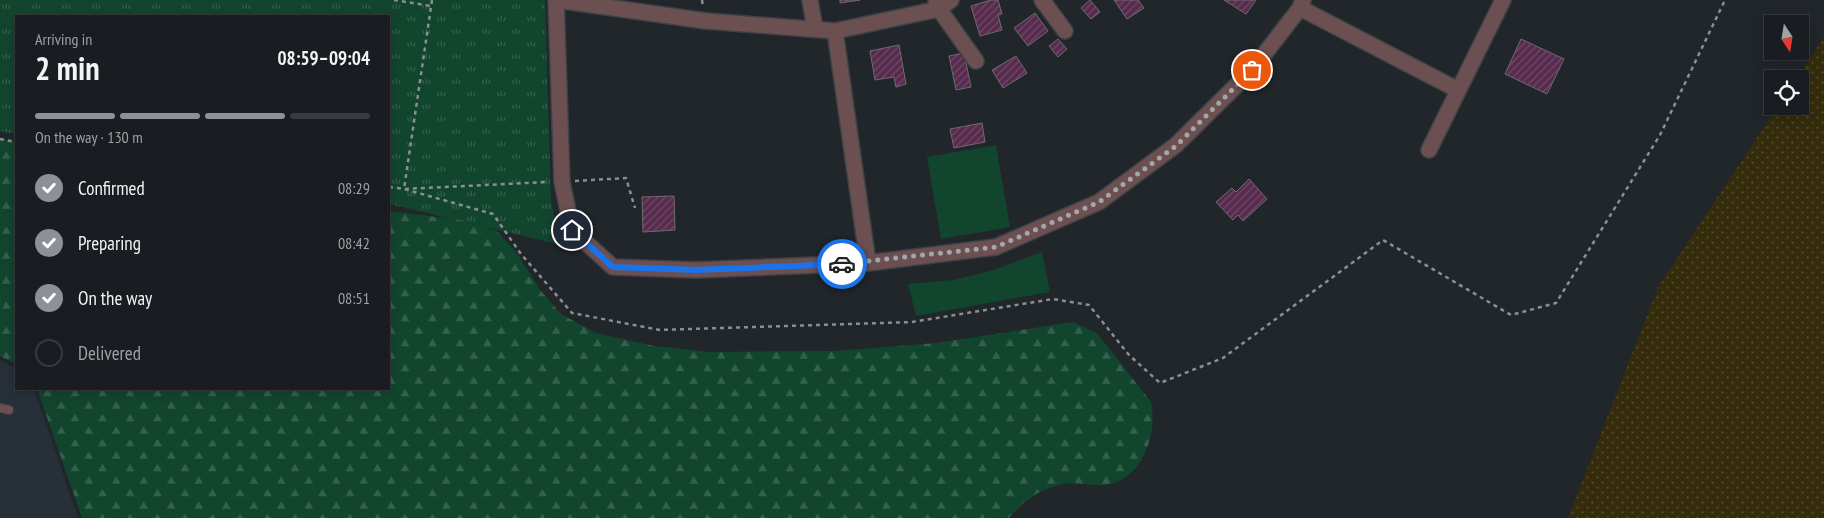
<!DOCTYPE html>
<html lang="en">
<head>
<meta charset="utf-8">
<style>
  :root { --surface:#191c20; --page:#222529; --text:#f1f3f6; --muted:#9fa1a5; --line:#373a3e; --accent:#8c9099 }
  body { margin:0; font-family:"PT Sans Narrow",sans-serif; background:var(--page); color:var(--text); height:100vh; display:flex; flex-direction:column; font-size:19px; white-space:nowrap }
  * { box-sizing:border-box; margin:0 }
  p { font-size:16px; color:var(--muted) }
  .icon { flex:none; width:28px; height:28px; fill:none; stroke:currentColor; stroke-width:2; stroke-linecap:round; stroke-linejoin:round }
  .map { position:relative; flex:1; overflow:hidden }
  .details { position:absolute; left:15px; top:15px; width:375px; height:375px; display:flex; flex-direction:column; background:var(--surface); border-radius:0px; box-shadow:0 2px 12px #0003,0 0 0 1px var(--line) }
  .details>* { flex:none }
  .needle { width:32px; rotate:168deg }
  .tools { position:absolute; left:1764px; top:15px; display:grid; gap:10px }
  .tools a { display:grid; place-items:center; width:45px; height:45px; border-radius:0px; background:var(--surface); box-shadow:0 2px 12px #0003,0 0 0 1px var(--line); font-size:25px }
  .pin { position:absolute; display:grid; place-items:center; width:42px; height:42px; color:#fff; margin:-21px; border:2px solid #fff; border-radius:50%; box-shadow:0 1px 5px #0007 }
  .courier { position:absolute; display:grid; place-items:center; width:50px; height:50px; margin:-25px; border:4px solid #1a73e8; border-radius:50%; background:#fff; color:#222; box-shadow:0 1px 6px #0007 }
  .head em { font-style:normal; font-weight:700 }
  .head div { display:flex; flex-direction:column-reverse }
  .head { display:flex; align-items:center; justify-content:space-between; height:85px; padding:0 20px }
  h1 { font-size:32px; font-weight:700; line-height:38px }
  .bar { display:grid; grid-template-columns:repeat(4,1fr); gap:8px 5px; align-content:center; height:60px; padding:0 20px }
  .bar i { height:6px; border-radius:4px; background:var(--line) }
  .bar .on { background:var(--accent) }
  .bar p { grid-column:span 4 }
  ol { padding:0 20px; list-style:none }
  li { display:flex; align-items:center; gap:15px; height:55px }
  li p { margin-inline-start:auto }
  li .icon { padding:5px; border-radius:50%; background:var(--accent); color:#fff; stroke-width:4 }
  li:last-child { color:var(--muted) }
  li i { width:28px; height:28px; border:2px solid var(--line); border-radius:50% }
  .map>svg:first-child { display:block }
  .built { fill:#273039 }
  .grass { fill:url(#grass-tufts) }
  .forest { fill:url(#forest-firs) }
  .sand { fill:url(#sand-dots) }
  .park { fill:#12452e }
  .building { fill:url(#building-hatch); stroke:#716a6f }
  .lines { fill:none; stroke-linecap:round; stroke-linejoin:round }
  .service-casing { stroke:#3d4246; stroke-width:10 }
  .minor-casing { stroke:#3d4246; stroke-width:18 }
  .path { stroke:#8b8f93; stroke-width:2.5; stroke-dasharray:4 4; stroke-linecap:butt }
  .service { stroke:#6c5051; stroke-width:8 }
  .minor { stroke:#6c5051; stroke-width:15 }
  .done { stroke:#a3a7ab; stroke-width:5; stroke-dasharray:0 9 }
  .route { stroke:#1a73e8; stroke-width:6 }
</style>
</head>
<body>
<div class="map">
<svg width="1824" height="518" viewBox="0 0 1824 518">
  <defs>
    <pattern id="grass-tufts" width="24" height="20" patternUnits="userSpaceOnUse" patternTransform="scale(1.25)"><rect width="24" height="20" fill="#12452e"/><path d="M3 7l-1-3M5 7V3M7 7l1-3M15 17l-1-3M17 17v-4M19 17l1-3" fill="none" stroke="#34604d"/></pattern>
    <pattern id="forest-firs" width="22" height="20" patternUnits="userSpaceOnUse" patternTransform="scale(1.25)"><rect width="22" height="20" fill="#12452e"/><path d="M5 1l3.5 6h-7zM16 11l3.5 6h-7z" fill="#34604d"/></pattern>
    <pattern id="sand-dots" width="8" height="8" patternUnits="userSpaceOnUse" patternTransform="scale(1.25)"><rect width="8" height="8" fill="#342c0b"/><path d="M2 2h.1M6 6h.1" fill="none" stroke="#514b2f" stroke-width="1.8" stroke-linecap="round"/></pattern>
    <pattern id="building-hatch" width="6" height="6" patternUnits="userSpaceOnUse" patternTransform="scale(1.25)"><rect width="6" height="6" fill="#572b4e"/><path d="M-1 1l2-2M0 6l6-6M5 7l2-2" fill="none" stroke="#6f4a68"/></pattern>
  </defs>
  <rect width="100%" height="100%" fill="#21262a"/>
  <path class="built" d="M0 360 16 369V389H33L35 392 78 518H0Z"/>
  <path class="grass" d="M0 0H545L551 201 556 225 574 248 389 204V16H16V134L0 131Z"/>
  <path class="forest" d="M0 139 16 142V364L0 356Z
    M389 211 468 221 497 231 516 252 541 291 561 314 596 333 654 346 710 352 835 351 936 343 1073 322 1097 333 1151 402C1158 434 1142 482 1104 485 1088 486 1071 480 1055 486 1035 492 1022 503 1009 518H82L37 389H389Z"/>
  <path class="sand" d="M1824 37V518H1568L1658 287 1778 106H1800V79H1796Z"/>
  <path class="park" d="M996 145 1010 227 941 239 927 157Z
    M1042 252 1050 292 916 316 908 284 953 280 994 270Z"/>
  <path class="building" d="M840 0H860L840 3Z
    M991 0H998L1002 14 998 15 1002 30 980 36 971 6Z
    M1090 0 1100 12 1091 19 1081 8Z
    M1114 0H1138L1144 8 1127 19Z
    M1224 0H1256L1246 14Z
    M1035 13 1048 31 1028 46 1014 28Z
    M1058 39 1067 49 1058 57 1049 46Z
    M1521 39 1564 59 1547 94 1505 74Z
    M899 45 906 84 896 87 894 77 875 80 870 51Z
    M964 53 971 87 956 90 949 56Z
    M1016 56 1027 73 1003 88 992 70Z
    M982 123 985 142 954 148 950 129Z
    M1249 179 1267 199 1243 221 1238 215 1233 220 1216 202 1232 188 1236 192Z
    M674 196 675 230 643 232 642 197Z"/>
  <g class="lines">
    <g class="service-casing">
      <path id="service" d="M0 408 9 410"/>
    </g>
    <g class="minor-casing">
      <path id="minor" d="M556 0 562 182 572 230 613 267 696 270 868 263 996 247 1099 202 1176 145 1252 70 1300 8 1303 0
        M557 0 706 21 835 31 939 9 951 0
        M810 0 815 29
        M936 0 939 9 976 61
        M1042 0 1065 31
        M1300 8 1458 90
        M835 31 868 263
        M1429 150 1503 0"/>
    </g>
    <path class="path" d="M394 0 431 6
      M432 0 404 189 493 214 521 254 572 313 660 330 912 322 1053 299 1089 305 1129 355 1160 383 1223 358 1383 240 1511 315 1556 303 1660 135 1725 0
      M702 0 703 7
      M0 139 16 142
      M575 181 626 178 635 208
      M389 187 404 189 547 182"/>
    <use href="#service" class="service"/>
    <use href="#minor" class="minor"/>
  </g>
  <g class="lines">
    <path class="done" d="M842 264 996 247 1099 202 1176 146 1252 70"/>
    <path class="route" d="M572 230 613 267 696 270 842 264"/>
  </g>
</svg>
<div class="tools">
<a><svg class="needle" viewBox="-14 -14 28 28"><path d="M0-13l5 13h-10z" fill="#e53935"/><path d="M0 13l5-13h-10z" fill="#9fa1a5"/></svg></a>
<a><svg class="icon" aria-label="locate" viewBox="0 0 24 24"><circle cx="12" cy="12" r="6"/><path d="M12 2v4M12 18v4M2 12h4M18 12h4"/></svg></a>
</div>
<div class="pin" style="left:1252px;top:70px;background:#ea580c"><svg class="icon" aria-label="bag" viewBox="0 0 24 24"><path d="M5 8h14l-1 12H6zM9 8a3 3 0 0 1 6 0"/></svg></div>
<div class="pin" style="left:572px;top:230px;background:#1f2937"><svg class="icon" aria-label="home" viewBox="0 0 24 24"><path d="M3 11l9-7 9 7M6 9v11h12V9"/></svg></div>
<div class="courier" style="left:842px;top:264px"><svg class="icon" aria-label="car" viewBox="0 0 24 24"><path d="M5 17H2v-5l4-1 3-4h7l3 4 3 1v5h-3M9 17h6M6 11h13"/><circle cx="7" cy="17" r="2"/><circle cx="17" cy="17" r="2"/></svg></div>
<section class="details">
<div class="head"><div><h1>2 min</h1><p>Arriving in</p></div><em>08:59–09:04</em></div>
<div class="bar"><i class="on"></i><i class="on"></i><i class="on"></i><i></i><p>On the way · 130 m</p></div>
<ol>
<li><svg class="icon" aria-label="check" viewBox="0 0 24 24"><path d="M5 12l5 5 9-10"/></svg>Confirmed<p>08:29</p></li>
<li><svg class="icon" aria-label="check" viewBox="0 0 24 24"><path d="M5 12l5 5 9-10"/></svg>Preparing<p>08:42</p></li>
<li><svg class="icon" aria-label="check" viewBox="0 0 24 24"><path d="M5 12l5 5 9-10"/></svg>On the way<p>08:51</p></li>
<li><i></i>Delivered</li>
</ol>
</section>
</div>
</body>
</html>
